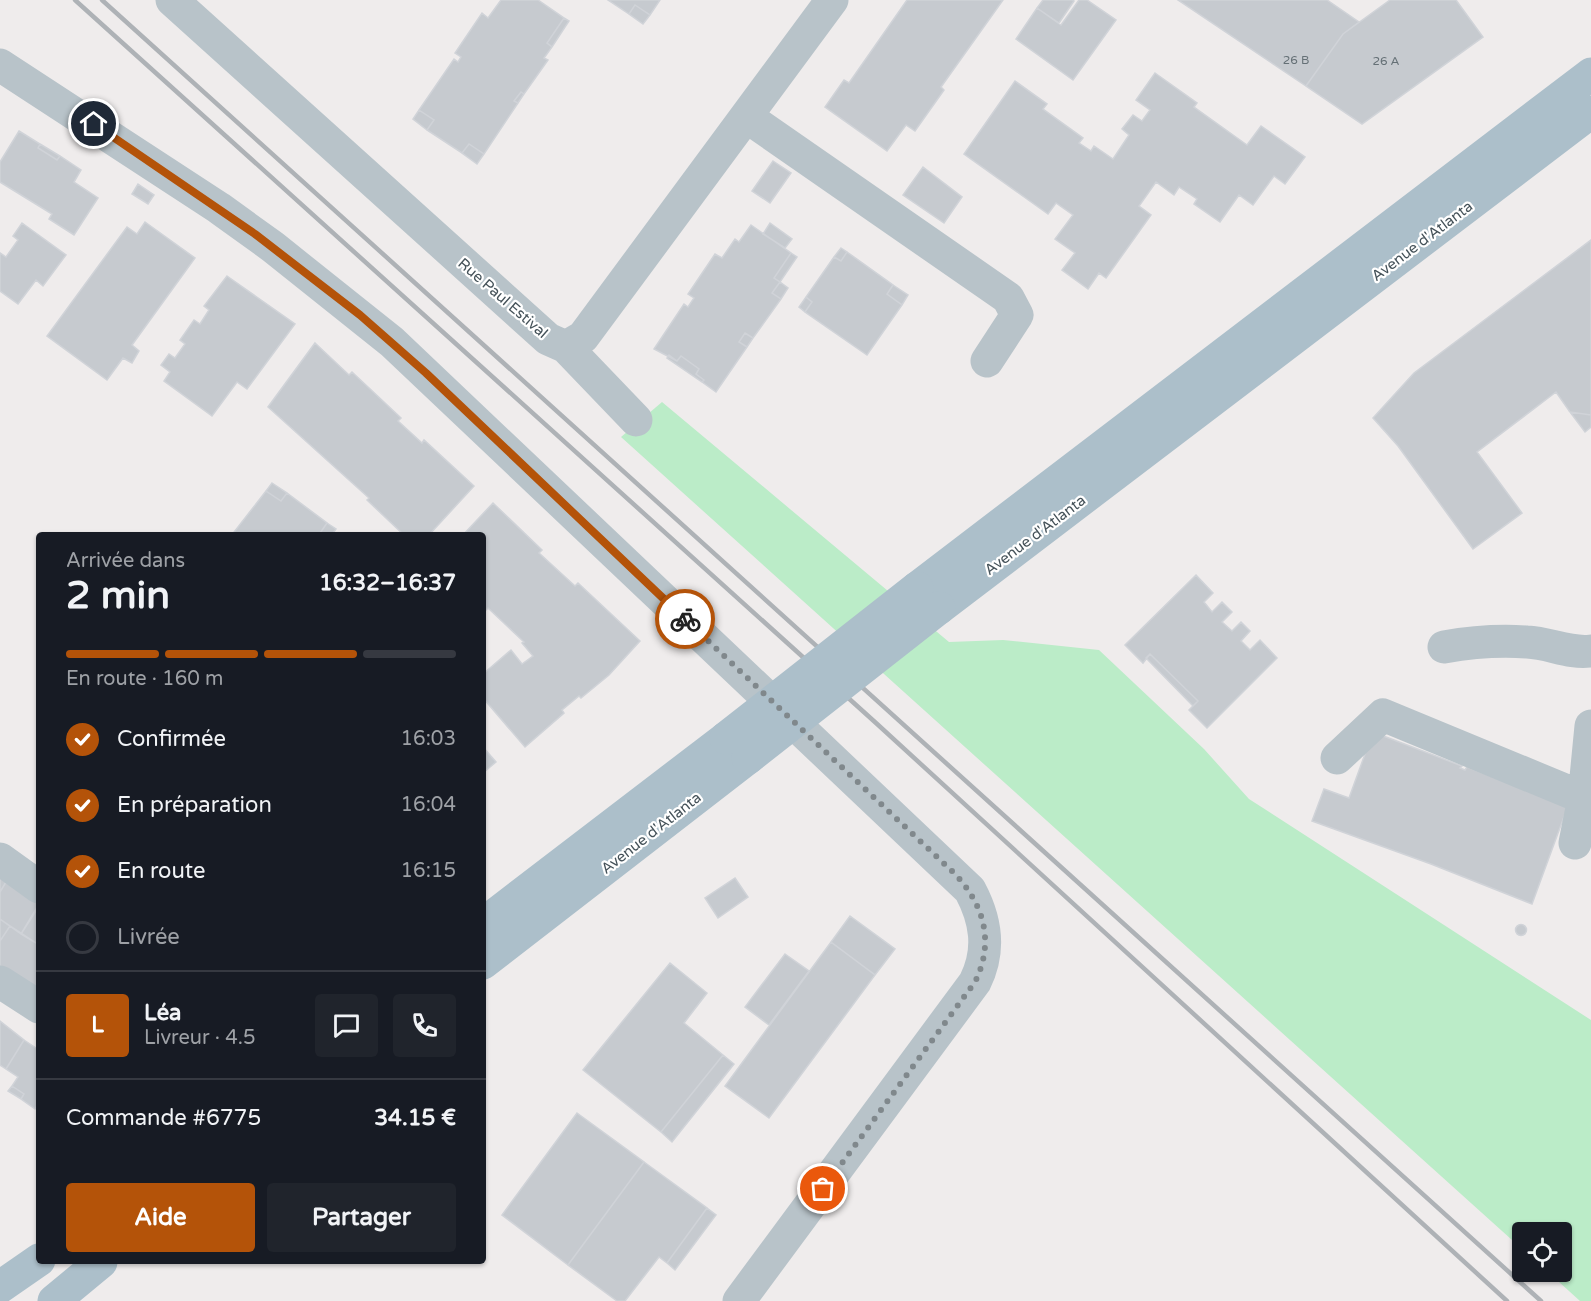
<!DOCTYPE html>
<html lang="fr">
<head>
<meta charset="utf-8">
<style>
  :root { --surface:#171b24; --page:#20242c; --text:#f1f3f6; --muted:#9ea1a6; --line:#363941; --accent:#b45309 }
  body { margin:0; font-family:"Varela Round",sans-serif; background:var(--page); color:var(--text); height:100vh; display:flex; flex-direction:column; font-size:22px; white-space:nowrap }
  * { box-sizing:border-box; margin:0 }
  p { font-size:20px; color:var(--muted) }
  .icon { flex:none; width:33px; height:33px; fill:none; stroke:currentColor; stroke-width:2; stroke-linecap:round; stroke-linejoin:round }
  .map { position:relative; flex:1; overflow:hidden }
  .side { position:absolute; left:36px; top:532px; width:450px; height:732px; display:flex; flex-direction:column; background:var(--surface); border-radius:6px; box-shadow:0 2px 4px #0004 }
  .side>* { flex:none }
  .buttons { position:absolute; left:1512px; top:1222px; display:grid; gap:12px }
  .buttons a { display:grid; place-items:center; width:60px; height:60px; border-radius:6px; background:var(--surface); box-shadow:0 2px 4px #0004; font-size:30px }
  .pin { position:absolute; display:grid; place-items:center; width:51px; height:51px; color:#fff; margin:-26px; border:3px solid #fff; border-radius:50%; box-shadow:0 2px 6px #0007 }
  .courier { position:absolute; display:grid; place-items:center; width:60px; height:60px; margin:-30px; border:4px solid #b45309; border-radius:50%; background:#fff; color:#222; box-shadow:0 2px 8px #0007 }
  .headline em { font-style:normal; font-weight:800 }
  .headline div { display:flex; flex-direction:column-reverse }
  .headline { display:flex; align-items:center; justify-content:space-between; height:102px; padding:0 30px }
  h1 { font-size:39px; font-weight:800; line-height:45px }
  .bar { display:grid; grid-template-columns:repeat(4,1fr); gap:9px 6px; align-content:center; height:72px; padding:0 30px }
  .bar i { height:8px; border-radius:4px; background:var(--line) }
  .bar .selected { background:var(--accent) }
  .bar p { grid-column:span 4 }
  .line { display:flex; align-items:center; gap:15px; padding:0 30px; border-top:2px solid var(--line) }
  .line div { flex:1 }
  .round { display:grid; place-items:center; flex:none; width:63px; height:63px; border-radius:6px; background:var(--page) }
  ol { padding:0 30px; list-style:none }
  li { display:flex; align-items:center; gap:18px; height:66px }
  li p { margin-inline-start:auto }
  li .icon { padding:6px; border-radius:50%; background:var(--accent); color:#fff; stroke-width:4 }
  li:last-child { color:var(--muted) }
  li i { width:33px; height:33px; border:3px solid var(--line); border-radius:50% }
  .action { display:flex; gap:12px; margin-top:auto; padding:12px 30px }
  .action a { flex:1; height:69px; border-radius:6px; background:var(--accent); color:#fff; font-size:24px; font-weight:800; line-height:69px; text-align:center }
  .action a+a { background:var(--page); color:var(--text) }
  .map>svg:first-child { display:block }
  .green { fill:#bbecc8 }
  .building { fill:#c6cacf; stroke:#d0d3d8; stroke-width:1.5 }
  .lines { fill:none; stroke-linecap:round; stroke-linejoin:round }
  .minor { stroke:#b8c3c9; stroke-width:33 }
  .major { stroke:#acbfca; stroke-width:33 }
  .rail { stroke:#aeb2b6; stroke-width:4.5 }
  .major-bridge { stroke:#acbfca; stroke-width:33 }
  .done { stroke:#80888c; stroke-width:6; stroke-dasharray:0 10.8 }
  .route { stroke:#b45309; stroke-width:8 }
  .labels { text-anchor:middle; stroke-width:4.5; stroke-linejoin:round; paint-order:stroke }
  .number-label { font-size:12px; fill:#657076 }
  .street-label { font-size:15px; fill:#455259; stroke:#fff }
</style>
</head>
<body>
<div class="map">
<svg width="1591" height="1301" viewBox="0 0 1591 1301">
  <rect width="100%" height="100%" fill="#efecec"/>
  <path class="green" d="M662 402 949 642 1003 640 1099 650 1204 749 1249 799 1591 1020V1301H1580L1548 1272H1562V1233H1522V1249L621 437Z"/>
  <path class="building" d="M501 0H538L564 18 547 43 552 47 544 58 548 60 524 94 521 92 514 101 518 103 484 154 469 144 462 153 427 130 434 120 419 110 454 59 458 62 461 57 455 53 482 13 488 18Z
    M608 0H660L650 15 635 5 629 14Z
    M907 0H1003L941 87 944 90 915 131 906 125 887 151 825 107 844 80 849 83Z
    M1043 0H1072L1074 1 1059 23 1037 8Z
    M1079 0H1087L1116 20 1073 80 1016 39 1037 8 1061 25Z
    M1178 0H1327L1359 22 1343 34 1306 86Z
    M1390 0H1456L1483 37 1362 124 1306 86 1343 34Z
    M635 5 650 15 643 24 629 14Z
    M564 18 569 21 552 47 547 43Z
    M1155 73 1197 103 1194 107 1247 145 1261 126 1305 157 1285 184 1274 176 1253 205 1239 195 1220 222 1194 204 1197 199 1179 187 1174 195 1156 182 1139 206 1151 215 1106 278 1099 273 1088 289 1062 270 1075 253 1055 239 1073 215 1056 203 1048 214 964 154 1015 81 1047 104 1043 109 1083 138 1079 143 1091 151 1094 146 1113 159 1129 135 1122 129 1133 115 1142 121 1150 110 1136 100Z
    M521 92 524 94 518 103 514 101Z
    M419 110 434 120 427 130 413 119Z
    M19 131 40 144 38 148 57 160 60 156 81 170 74 182 98 198 74 235 49 219 52 214 0 182V162Z
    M40 144 60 156 57 160 38 148Z
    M469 144 484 154 477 164 462 153Z
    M773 161 791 173 770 203 752 191Z
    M923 167 962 197 944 223 903 195Z
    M138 184 154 195 148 204 132 194Z
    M145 222 195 258 132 345 139 351 132 363 123 358 107 380 47 336 127 227 137 234Z
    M22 223 66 255 43 286 36 280 18 304 0 291V253L6 257 18 240 13 236Z
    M770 223 792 239 785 248 763 234Z
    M751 225 791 253 774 278 780 282 772 293 781 299 753 338 745 333 739 342 747 347 716 392 702 382 704 380 696 374 699 369 681 356 677 361 654 349 684 304 688 307 694 298 688 294 715 254 722 258 735 239 739 242Z
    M1591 240V415L1570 412 1556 392 1477 452 1522 513 1473 549 1398 446 1373 418 1414 373Z
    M841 248 847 252 841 261 834 257Z
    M847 252 893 285 887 294 902 305 867 355 805 312 812 302 806 297 834 257 841 261Z
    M791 253 797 257 780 282 774 278Z
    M227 276 295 324 247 389 237 382 212 416 164 381 170 372 161 365 169 354 175 358 185 344 180 340 194 320 200 324 209 310 204 306Z
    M780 282 788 288 781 299 772 293Z
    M893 285 908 295 902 305 887 294Z
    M806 297 812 302 805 312 799 307Z
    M745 333 753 338 747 347 739 342Z
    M315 343 349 375 352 372 401 418 398 421 422 443 424 440 474 486 428 536H405L367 500 369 498 268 407Z
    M669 355 677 361 681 356 699 369 696 374 704 380 702 382 667 358Z
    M1570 412 1591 415V427L1585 432Z
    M272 483 287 493 281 501 266 491Z
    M266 491 281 501 287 493 327 523 318 536H231Z
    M493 503 542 550 539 553 575 586 578 583 640 641 609 675 581 698 579 696 562 710 564 713 525 747 483 698V674L511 650 522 664 533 656 522 643 524 642 488 608 486 610 483 607V536H462Z
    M327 523 336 529 331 536H318Z
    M1196 575 1213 593 1204 602 1212 612 1222 602 1232 612 1222 622 1232 631 1241 622 1250 631 1241 641 1250 650 1260 640 1277 658 1207 728 1189 710 1198 701 1150 654 1143 663 1125 645Z
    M1150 654 1198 701 1193 706 1146 658Z
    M1373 732 1462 766 1460 768 1465 770 1467 767 1568 806 1532 904 1431 864 1312 821 1324 789 1349 798Z
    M483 747 496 762 483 773Z
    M0 878 6 882 0 892Z
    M735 878 748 897 718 918 705 898Z
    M6 882 39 904 21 934 0 919V892Z
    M39 906V945L21 934Z
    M850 916 895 949 875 975 831 942Z
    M0 919 10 926 0 941Z
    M1515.5 930a5.5 5.5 0 1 1 11 0a5.5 5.5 0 1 1-11 0Z
    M10 926 39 945V994L0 968V941Z
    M831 942 875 975 769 1118 725 1086Z
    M785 954 809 971 769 1025 745 1007Z
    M670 963 707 993 684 1023 723 1055 661 1132 583 1070Z
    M0 1021 24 1040 6 1069 0 1065Z
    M24 1040 36 1048 39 1047V1102L35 1109 21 1099 24 1094 12 1086 18 1077 6 1069Z
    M723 1055 734 1064 672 1142 661 1132Z
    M12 1086 24 1094 21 1099 8 1091Z
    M577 1113 644 1162 568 1265 502 1215Z
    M644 1162 707 1208 667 1263 659 1257 625 1301H617L568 1265Z
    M707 1208 716 1215 675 1270 667 1263Z"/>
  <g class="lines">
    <path class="minor" d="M172 0 548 339 566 347 583 337 832 0
      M0 65 219 208 273 247 392 342 970 890C986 920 991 950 975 982L739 1301
      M747 117 1008 298 1017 315 987 361
      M566 347 636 420
      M1444 647C1472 642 1499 640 1527 642 1550 643 1569 654 1591 651
      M1337 758 1383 715 1584 798 1591 726
      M1575 843 1584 798
      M0 859 39 887
      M0 982 39 1007"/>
    <path class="major" d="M917 588 1591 74
      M939 608 1591 112
      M483 924 726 738
      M483 963 748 758
      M0 1287 39 1260
      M54 1301 101 1262"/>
    <path class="rail" d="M75 0 876 723 1507 1301
      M102 0 1541 1301"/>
    <path class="major-bridge" d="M726 738 917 588
      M748 758 939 608"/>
  </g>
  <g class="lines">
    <path class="done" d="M685 619 954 873C984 904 995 942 975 982L823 1189"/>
    <path class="route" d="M94 124 255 234 360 315 426 373 685 619"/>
  </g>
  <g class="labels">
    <g class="number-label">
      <text x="1296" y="64">26 B</text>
      <text x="1386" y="65">26 A</text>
    </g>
    <g class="street-label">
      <text transform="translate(1422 241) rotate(-37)" y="5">Avenue d'Atlanta</text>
      <text transform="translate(503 298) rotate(41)" y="5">Rue Paul Estival</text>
      <text transform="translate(1035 535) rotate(-37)" y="5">Avenue d'Atlanta</text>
      <text transform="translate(651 833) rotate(-38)" y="5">Avenue d'Atlanta</text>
    </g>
  </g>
</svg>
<div class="buttons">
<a><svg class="icon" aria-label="locate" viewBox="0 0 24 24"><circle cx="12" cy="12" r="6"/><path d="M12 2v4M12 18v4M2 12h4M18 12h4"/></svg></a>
</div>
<div class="pin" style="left:823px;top:1189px;background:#ea580c"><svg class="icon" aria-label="bag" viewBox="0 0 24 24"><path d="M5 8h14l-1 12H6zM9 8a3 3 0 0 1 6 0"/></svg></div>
<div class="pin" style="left:94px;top:124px;background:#1f2937"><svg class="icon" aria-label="home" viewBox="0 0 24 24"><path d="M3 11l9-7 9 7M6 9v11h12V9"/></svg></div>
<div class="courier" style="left:685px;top:619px"><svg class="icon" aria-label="bike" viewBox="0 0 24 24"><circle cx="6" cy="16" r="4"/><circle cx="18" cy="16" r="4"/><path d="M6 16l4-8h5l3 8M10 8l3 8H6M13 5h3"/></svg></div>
<section class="side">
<div class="headline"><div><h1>2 min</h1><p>Arrivée dans</p></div><em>16:32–16:37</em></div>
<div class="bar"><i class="selected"></i><i class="selected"></i><i class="selected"></i><i></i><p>En route · 160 m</p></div>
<ol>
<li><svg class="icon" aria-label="check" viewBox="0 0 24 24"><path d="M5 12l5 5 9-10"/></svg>Confirmée<p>16:03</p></li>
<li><svg class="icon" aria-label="check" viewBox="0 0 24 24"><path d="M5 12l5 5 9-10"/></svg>En préparation<p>16:04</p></li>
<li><svg class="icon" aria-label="check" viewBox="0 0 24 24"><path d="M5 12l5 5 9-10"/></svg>En route<p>16:15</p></li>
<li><i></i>Livrée</li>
</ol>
<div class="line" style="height:108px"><b class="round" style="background:var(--accent);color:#fff">L</b><div><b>Léa</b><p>Livreur · 4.5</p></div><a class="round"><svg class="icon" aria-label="chat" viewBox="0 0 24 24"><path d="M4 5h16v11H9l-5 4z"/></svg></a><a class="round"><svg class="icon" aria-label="phone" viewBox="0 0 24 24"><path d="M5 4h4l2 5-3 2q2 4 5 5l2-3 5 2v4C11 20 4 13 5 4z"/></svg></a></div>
<div class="line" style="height:78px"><div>Commande #6775</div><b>34.15 €</b></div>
<div class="action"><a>Aide</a><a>Partager</a></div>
</section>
</div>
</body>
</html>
